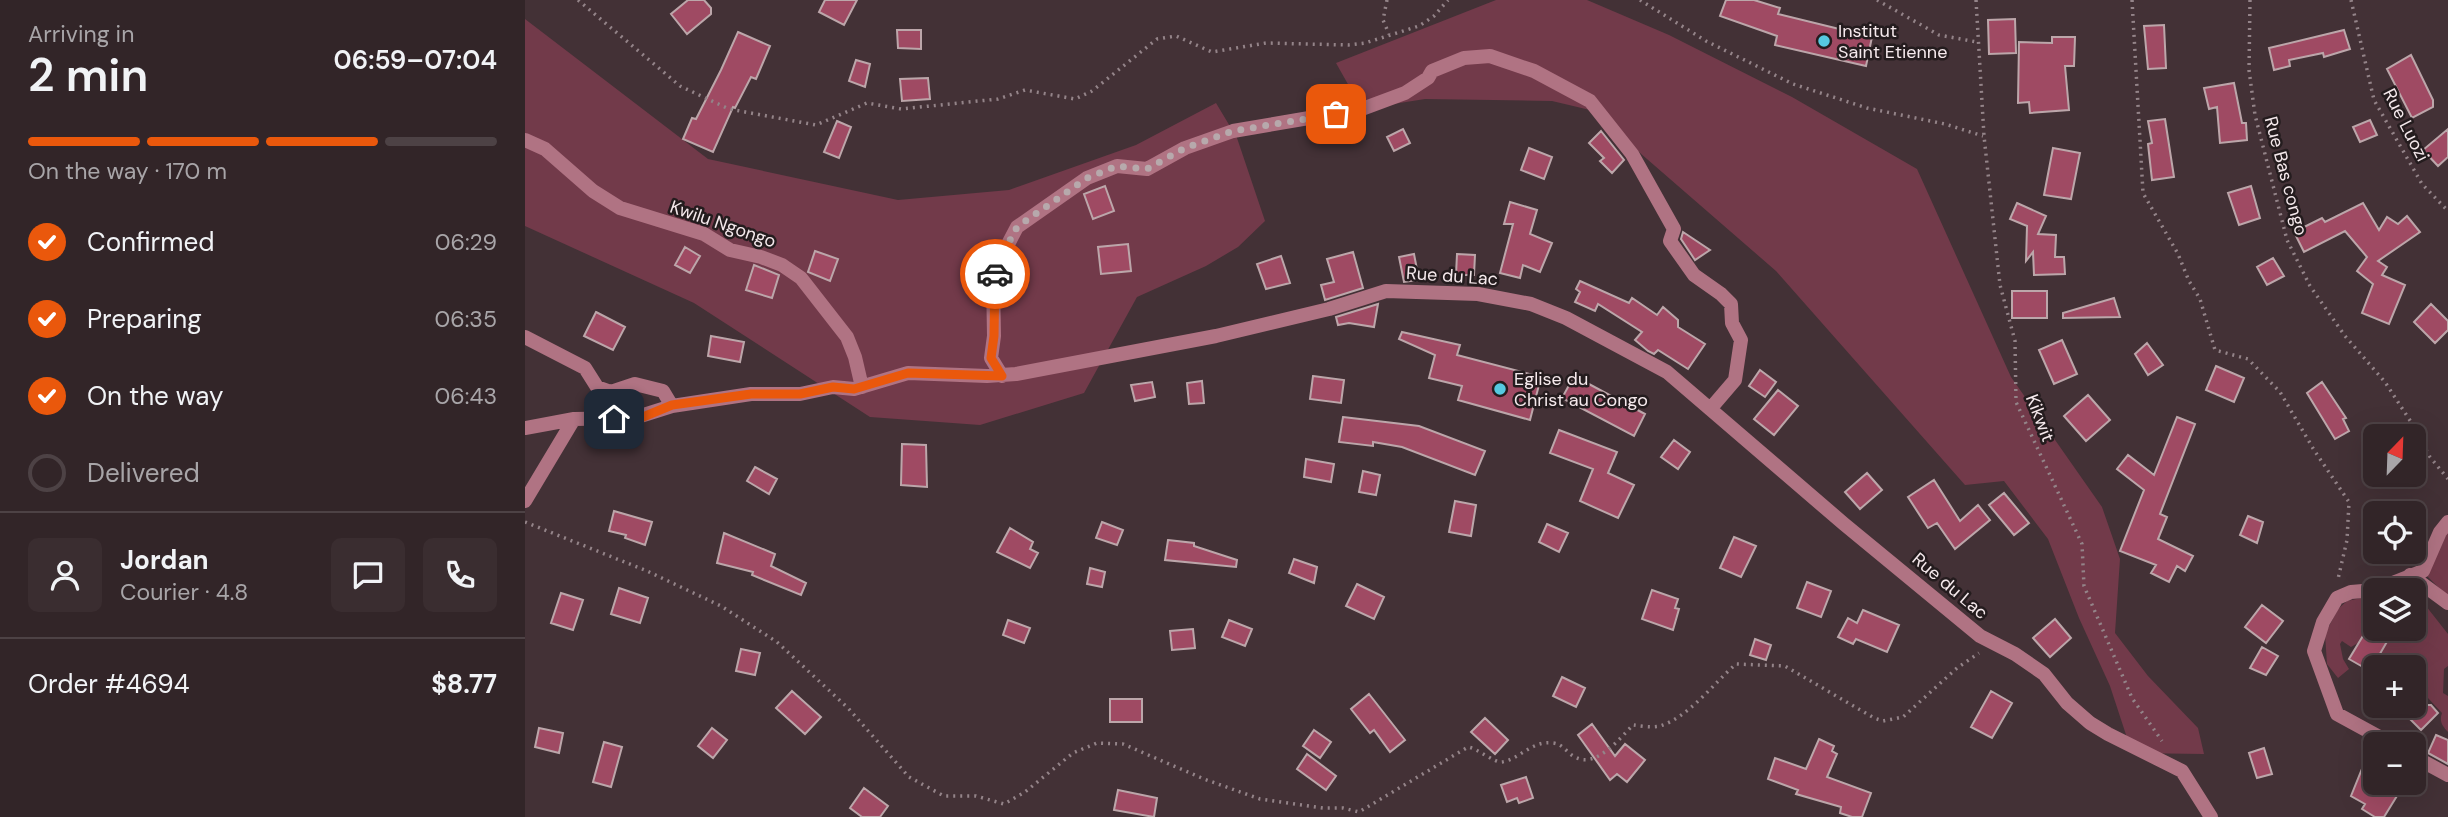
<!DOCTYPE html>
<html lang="en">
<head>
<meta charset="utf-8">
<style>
  :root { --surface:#322528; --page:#3a2d30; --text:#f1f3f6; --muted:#a8a5a8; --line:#4d4245; --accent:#ea580c }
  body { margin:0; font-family:"DM Sans",sans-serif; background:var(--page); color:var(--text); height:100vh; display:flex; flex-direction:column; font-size:26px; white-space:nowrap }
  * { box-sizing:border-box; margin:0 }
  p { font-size:23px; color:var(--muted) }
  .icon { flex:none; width:38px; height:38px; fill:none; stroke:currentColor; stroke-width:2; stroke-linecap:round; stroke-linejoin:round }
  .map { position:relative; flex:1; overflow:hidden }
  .details { display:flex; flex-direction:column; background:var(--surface); width:525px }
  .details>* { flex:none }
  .needle { width:46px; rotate:23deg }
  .buttons { position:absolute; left:1838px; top:424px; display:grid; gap:14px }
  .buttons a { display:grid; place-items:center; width:63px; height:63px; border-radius:10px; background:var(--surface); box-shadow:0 7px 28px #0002,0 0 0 2px var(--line); font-size:35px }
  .pin { position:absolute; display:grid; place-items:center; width:60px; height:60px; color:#fff; margin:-30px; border-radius:14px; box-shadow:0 4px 10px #0006 }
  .courier { position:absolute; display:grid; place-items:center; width:70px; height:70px; margin:-35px; border:5px solid #ea580c; border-radius:50%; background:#fff; color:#222; box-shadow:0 2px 9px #0007 }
  .summary em { font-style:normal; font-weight:600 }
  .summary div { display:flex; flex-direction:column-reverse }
  .summary { display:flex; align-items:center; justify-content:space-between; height:119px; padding:0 28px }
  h1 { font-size:46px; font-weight:600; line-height:52px }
  .bar { display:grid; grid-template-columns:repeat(4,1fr); gap:10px 7px; align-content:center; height:84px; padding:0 28px }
  .bar i { height:9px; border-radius:5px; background:var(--line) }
  .bar .active { background:var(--accent) }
  .bar p { grid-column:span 4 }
  .line { display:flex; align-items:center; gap:18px; padding:0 28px; border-top:2px solid var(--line) }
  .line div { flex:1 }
  .round { display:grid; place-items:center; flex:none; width:74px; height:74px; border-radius:10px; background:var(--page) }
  ol { padding:0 28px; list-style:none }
  li { display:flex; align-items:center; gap:21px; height:77px }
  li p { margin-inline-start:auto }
  li .icon { padding:7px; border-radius:50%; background:var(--accent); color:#fff; stroke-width:4 }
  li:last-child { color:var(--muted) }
  li i { width:38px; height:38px; border:4px solid var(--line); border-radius:50% }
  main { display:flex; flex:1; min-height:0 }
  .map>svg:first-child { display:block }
  .green { fill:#723a4a }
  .building { fill:#9f4a63; stroke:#bca6aa; stroke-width:2 }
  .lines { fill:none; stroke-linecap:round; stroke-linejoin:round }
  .path { stroke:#948489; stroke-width:3.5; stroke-dasharray:2 5; stroke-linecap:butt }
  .street { stroke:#b07383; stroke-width:14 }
  .done { stroke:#b7a9ac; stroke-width:7; stroke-dasharray:0 12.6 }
  .route { stroke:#ea580c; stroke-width:9 }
  .poi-dot { fill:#56c9e0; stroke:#241c1e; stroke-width:2.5 }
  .labels { text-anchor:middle; stroke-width:5; stroke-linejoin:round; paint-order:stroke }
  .poi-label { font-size:18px; fill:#f5e9ec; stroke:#241c1e; text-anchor:start }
  .street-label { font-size:18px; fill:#f5e9ec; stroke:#241c1e }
</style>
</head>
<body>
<main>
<section class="details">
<div class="summary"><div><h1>2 min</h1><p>Arriving in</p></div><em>06:59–07:04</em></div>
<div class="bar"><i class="active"></i><i class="active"></i><i class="active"></i><i></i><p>On the way · 170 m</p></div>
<ol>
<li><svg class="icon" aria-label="check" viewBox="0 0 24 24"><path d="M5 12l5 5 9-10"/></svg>Confirmed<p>06:29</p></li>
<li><svg class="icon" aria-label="check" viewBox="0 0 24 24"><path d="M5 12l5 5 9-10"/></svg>Preparing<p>06:35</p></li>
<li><svg class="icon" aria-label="check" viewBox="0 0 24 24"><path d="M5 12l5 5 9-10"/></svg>On the way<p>06:43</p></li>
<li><i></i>Delivered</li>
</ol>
<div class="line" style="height:126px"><a class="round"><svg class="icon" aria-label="person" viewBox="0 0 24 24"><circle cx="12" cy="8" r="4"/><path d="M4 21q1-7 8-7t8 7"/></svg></a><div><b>Jordan</b><p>Courier · 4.8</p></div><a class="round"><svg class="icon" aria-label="chat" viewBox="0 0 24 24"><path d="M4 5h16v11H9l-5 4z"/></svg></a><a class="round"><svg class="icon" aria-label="phone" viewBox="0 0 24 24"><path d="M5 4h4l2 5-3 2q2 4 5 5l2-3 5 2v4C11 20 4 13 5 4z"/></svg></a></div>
<div class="line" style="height:91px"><div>Order #4694</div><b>$8.77</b></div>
</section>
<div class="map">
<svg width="1923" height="817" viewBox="0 0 1923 817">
  <rect width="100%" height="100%" fill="#433136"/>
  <path class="green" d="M971 0H1062L1144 35 1267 97 1392 169 1486 377 1577 507 1595 559 1590 633 1623 676 1673 728 1679 754 1607 753 1585 686 1554 618 1523 539 1479 481 1440 485 1251 271 1107 146 1082 114 1027 101 900 99 837 109 811 63Z
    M0 19 183 159 373 200 484 190 611 145 691 103 712 138 740 221 713 247 681 266 612 297 559 393 455 425 345 417 169 303 0 226Z
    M1923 530V597L1902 576Z
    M1879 587H1886L1923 634V666L1919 669 1918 693 1923 696V732C1917 726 1914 721 1917 713L1903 698 1893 694 1888 684V667H1863L1857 662 1858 657 1833 643 1826 647 1817 641 1815 644 1818 659 1824 669 1813 678 1802 664 1800 634 1813 609 1822 601 1850 595V628H1888V590H1871Z"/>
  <path class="building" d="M163 0H179L186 8V14L162 34 146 14Z
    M300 0H332L319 25 294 12Z
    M1201 0H1229L1255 8 1253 14 1347 37 1341 66 1250 45 1252 36 1195 16Z
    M1490 19 1491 53 1464 54 1463 20Z
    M1639 25 1641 68 1623 69 1619 26Z
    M372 30H396V49L373 48Z
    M1819 30 1825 49 1799 57 1798 53 1764 60 1765 66 1749 70 1744 48Z
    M213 32 245 46 231 79 226 77 210 108 208 107 188 152 158 139 167 118 171 119 196 70Z
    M1527 37H1550L1549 66H1540L1544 110 1505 113 1504 102 1493 103 1494 42 1527 43Z
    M1886 55 1908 100V107L1887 118 1862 69Z
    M331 60 345 64 340 87 324 81Z
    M403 78 405 99 377 101 375 79Z
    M1709 83 1717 123H1721L1722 140 1695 143 1692 107 1684 109 1679 88Z
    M1640 119 1649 177 1627 180 1623 144 1627 143 1623 121Z
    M1845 120 1852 135 1835 142 1828 127Z
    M312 121 326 127 314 158 299 152Z
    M878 129 885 143 869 151 862 137Z
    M1923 129V157L1913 166 1898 150Z
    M1076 131 1099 160 1087 173 1075 161 1079 158 1064 143Z
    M1004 148 1027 157 1019 179 996 170Z
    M1528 148 1555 153 1546 199 1519 195Z
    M580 186 589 211 568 219 559 194Z
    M1726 186 1735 218 1714 225 1703 193Z
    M985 202 1012 210 1005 234 1027 243 1015 272 998 265 995 278 975 273 988 224H979Z
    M1492 203 1521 216 1513 234 1531 235 1530 257H1539L1540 274 1509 275 1508 252 1501 261 1502 226 1485 219Z
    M1838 203 1854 230 1862 217 1873 224 1882 216 1895 232 1853 261 1862 267 1857 275 1880 285 1864 324 1837 313 1848 284 1832 271 1842 257 1820 231 1779 252 1769 232 1797 218 1800 222Z
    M1158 232 1185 250 1170 260 1156 239Z
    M603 244 606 271 576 274 573 247Z
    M160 247 175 256 165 273 150 265Z
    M290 251 313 259 305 281 283 272Z
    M828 252 838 288 800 300 796 285 809 282 802 259Z
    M889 254 894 280 879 282 874 257Z
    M932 254 950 255 949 275H931Z
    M756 256 765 283 741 289 732 264Z
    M1748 258 1759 276 1742 285 1732 267Z
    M229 265 254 275 247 298 221 290Z
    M1055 281 1104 303 1107 298 1132 315 1138 307 1153 320V327L1180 344 1163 369 1133 350 1129 354 1123 351 1110 340 1117 332 1073 304 1070 311 1050 302 1055 292 1051 289Z
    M1487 291H1522V318H1487Z
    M1589 298 1595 317 1538 318V313Z
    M853 304 849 327 824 323 813 325 811 317Z
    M1906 304 1923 321V330L1910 343 1889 322Z
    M71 312 100 327 88 350 59 336Z
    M877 332 935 345 932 355 1016 377 1005 420 933 400 937 386 904 378 910 355 874 339Z
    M186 336 219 342 215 362 183 356Z
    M1537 340 1552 374 1529 384 1514 350Z
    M1622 343 1638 365 1623 375 1610 354Z
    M1691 366 1719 378 1709 402 1681 390Z
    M1235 370 1251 382 1240 397 1224 386Z
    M788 376 819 380 816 403 785 399Z
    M1049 376 1120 414 1109 436 1037 398Z
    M677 381 679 403 664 404 662 383Z
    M627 382 630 397 610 401 606 385Z
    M1797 382 1821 418 1818 419 1824 431 1810 439 1782 393Z
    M1253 390 1273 406 1249 435 1229 419Z
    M1563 395 1585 420 1561 441 1539 416Z
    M818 417 894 426 960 451 950 475 877 447 848 442V446L814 442Z
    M1652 417 1670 424 1635 514 1642 517 1633 539 1668 556 1660 571 1652 566 1644 582 1626 573 1631 565 1595 551 1619 490 1592 469 1603 455 1629 475Z
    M1034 430 1092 452 1083 473 1109 485 1093 518 1055 501 1068 469 1025 453Z
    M1149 440 1165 452 1153 469 1136 457Z
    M377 444 401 445 402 487 376 485Z
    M781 459 809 464 806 482 779 477Z
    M230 467 252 479 244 494 222 481Z
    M838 471 855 475 851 495 834 492Z
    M1342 473 1357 490 1335 509 1320 492Z
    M1409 480 1435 521 1453 505 1465 520 1430 549 1412 523 1403 528 1383 497Z
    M1479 493 1504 523 1489 535 1464 505Z
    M930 501 951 505 946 536 924 532Z
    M89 511 127 522 120 545 100 538 101 535 84 531Z
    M1723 516 1738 522 1732 543 1715 535Z
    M577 522 598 530 592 545 571 538Z
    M1022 524 1043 533 1034 552 1014 542Z
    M485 528 508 542 505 549 513 553 505 568 472 552Z
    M199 533 250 554 246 566 281 583 276 595 227 575 228 572 192 563Z
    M1209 537 1231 546 1216 577 1195 568Z
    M643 540 669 543V546L712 560 711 567 640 560Z
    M769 559 792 567 789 583 764 573Z
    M565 568 580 572 577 587 562 584Z
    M1282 582 1306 591 1296 617 1272 608Z
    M832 584 859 597 849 619 821 606Z
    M94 588 123 598 115 623 86 614Z
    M1127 590 1153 599 1150 608 1154 609 1148 630 1117 619Z
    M36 593 58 600 48 630 26 623Z
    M1737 605 1758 621 1741 643 1720 627Z
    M1338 610 1374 625 1362 652 1331 639 1328 644 1313 637 1323 618 1332 623Z
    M1530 619 1546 638 1525 657 1508 638Z
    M483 620 505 628 499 643 478 635Z
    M704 620 727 629 720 646 697 637Z
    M1847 621 1850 623V628H1859L1867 633 1845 671 1824 659Z
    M668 629 670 648 647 650 645 631Z
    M1230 639 1246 645 1241 660 1225 655Z
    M1737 647 1753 656 1741 675 1725 668Z
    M216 649 235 653 230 675 211 671Z
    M1037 677 1060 688 1051 707 1028 696Z
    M267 691 296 717 280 734 251 708Z
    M1466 691 1487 703 1467 738 1446 727Z
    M844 694 880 740 865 752 849 730 845 733 826 709Z
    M585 699H617V722H585Z
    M1871 705H1906L1913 713 1896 730Z
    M960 718 983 740 970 754 946 732Z
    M1067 724 1090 756 1100 744 1120 760 1102 782 1092 774 1085 780 1053 735Z
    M14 728 38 733 34 753 10 747Z
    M187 728 202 740 188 758 173 746Z
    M789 730 806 742 795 758 778 746Z
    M1911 735 1923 740V764L1903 753Z
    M1294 739 1309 746 1307 751 1312 754 1302 777 1346 793 1337 817H1327L1315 813 1316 807 1271 794 1273 790 1243 779 1250 758 1281 769Z
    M79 742 97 747 86 787 68 782Z
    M1847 744 1850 746V782H1862L1875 791 1859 817H1850L1837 809 1840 804 1826 796Z
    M1739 748 1747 774 1732 778 1724 753Z
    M782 754 811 776 801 790 772 769Z
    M1001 777 1008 798 994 803 992 798 982 802 976 785Z
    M339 788 363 806 355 817H337L325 808Z
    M593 790 632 798 629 817 589 810Z"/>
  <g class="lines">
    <path class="path" d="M53 0 155 86 204 109 291 125 342 103 376 109 473 99 500 90 550 99 567 91 632 39 651 36 687 52 741 43 823 45 840 43 894 26 909 16 923 0
      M862 0 858 20 864 34
      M1115 0 1181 41 1268 84 1342 108 1420 124 1458 136
      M1352 0 1414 35 1452 42
      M1451 0 1459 136 1475 285 1490 341 1491 402 1557 544 1559 586 1607 698 1637 741
      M1607 0 1618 193 1653 254 1664 281 1675 299 1690 350 1723 359 1755 392 1789 450 1824 502 1822 540 1813 579
      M1725 0 1724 70 1730 115 1762 240 1785 286 1820 336 1860 382 1886 422 1905 457 1923 479
      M1826 0 1849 100 1897 184 1923 211
      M0 522 122 571 196 606 252 642 323 708 384 777 419 796H451L479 804 500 792 548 753 572 743 598 744 679 779 735 799 798 808H818L834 812 943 747C954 749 969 763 977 762 995 759 1007 740 1028 743 1038 744 1042 753 1050 757 1071 769 1095 738 1108 725 1116 726 1127 728 1135 726 1164 717 1189 683 1211 664L1260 666 1349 718 1358 721 1378 717 1432 668 1454 653"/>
    <path class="street" d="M0 140 20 149 68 191 95 208 179 234 205 250 236 257 257 265 276 278 322 337 330 357 337 387
      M0 337 60 368 72 387 86 392 110 384 138 391 147 406
      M477 376 466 358 469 336 468 280 471 267 492 227 562 178 592 166 622 169 660 148 708 131 837 109 880 93 903 78 907 71 939 58 965 56 1009 71 1065 101 1107 154 1149 229 1145 241 1169 275 1196 294 1206 304 1207 323 1216 340 1210 380 1186 408
      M0 428 49 419 109 418 147 406 226 394H275L308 387 329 389 383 373 462 376 491 374 691 336 804 309 861 291 953 294 1006 304 1041 318 1142 372 1319 524 1455 636 1490 654 1519 674 1542 703 1565 723 1583 734 1657 771 1686 817
      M0 501 49 419
      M1885 575 1923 603
      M1850 590 1826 592 1812 598 1798 622 1789 651 1812 714 1867 744
      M1850 590 1898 571 1915 532 1923 522
      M1888 756 1923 775"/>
  </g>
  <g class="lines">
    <path class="done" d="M470 274 471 267 492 227 562 178 592 166 622 169 660 148 708 131 811 114"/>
    <path class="route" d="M89 419 118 417 147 405 226 394H275L308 387 329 389 383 373 477 376 466 358 469 336 470 274"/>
  </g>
  <g class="poi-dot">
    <circle cx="1299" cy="41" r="7"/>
    <circle cx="975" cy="389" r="7"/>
  </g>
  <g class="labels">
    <g class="poi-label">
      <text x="1313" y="37">Institut<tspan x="1313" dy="21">Saint Etienne</tspan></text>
      <text x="989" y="385">Eglise du<tspan x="989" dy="21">Christ au Congo</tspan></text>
    </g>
    <g class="street-label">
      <text transform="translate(1881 125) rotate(63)" y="6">Rue Luozi</text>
      <text transform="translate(1761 176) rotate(75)" y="6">Rue Bas congo</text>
      <text transform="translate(198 224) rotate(19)" y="6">Kwilu Ngongo</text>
      <text transform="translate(927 276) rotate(4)" y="6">Rue du Lac</text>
      <text transform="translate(1515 418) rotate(69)" y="6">Kikwit</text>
      <text transform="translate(1425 586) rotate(40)" y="6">Rue du Lac</text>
    </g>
  </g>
</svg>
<div class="buttons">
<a><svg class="needle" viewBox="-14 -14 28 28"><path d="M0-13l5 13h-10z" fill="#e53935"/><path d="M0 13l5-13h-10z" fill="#a8a5a8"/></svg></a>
<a><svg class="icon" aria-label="locate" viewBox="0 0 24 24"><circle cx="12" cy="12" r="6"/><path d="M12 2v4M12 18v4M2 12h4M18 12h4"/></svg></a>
<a><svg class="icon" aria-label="layers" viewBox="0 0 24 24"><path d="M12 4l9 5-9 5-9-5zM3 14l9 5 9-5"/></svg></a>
<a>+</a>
<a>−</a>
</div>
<div class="pin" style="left:811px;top:114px;background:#ea580c"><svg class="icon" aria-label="bag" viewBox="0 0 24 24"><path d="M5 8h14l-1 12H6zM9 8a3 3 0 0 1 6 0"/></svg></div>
<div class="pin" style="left:89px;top:419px;background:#1f2937"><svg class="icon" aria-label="home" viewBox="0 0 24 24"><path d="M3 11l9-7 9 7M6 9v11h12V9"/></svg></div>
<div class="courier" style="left:470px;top:274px"><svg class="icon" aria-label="car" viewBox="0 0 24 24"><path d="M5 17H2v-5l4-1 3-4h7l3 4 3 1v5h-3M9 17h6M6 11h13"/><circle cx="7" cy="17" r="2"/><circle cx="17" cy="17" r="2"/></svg></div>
</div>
</main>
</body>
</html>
